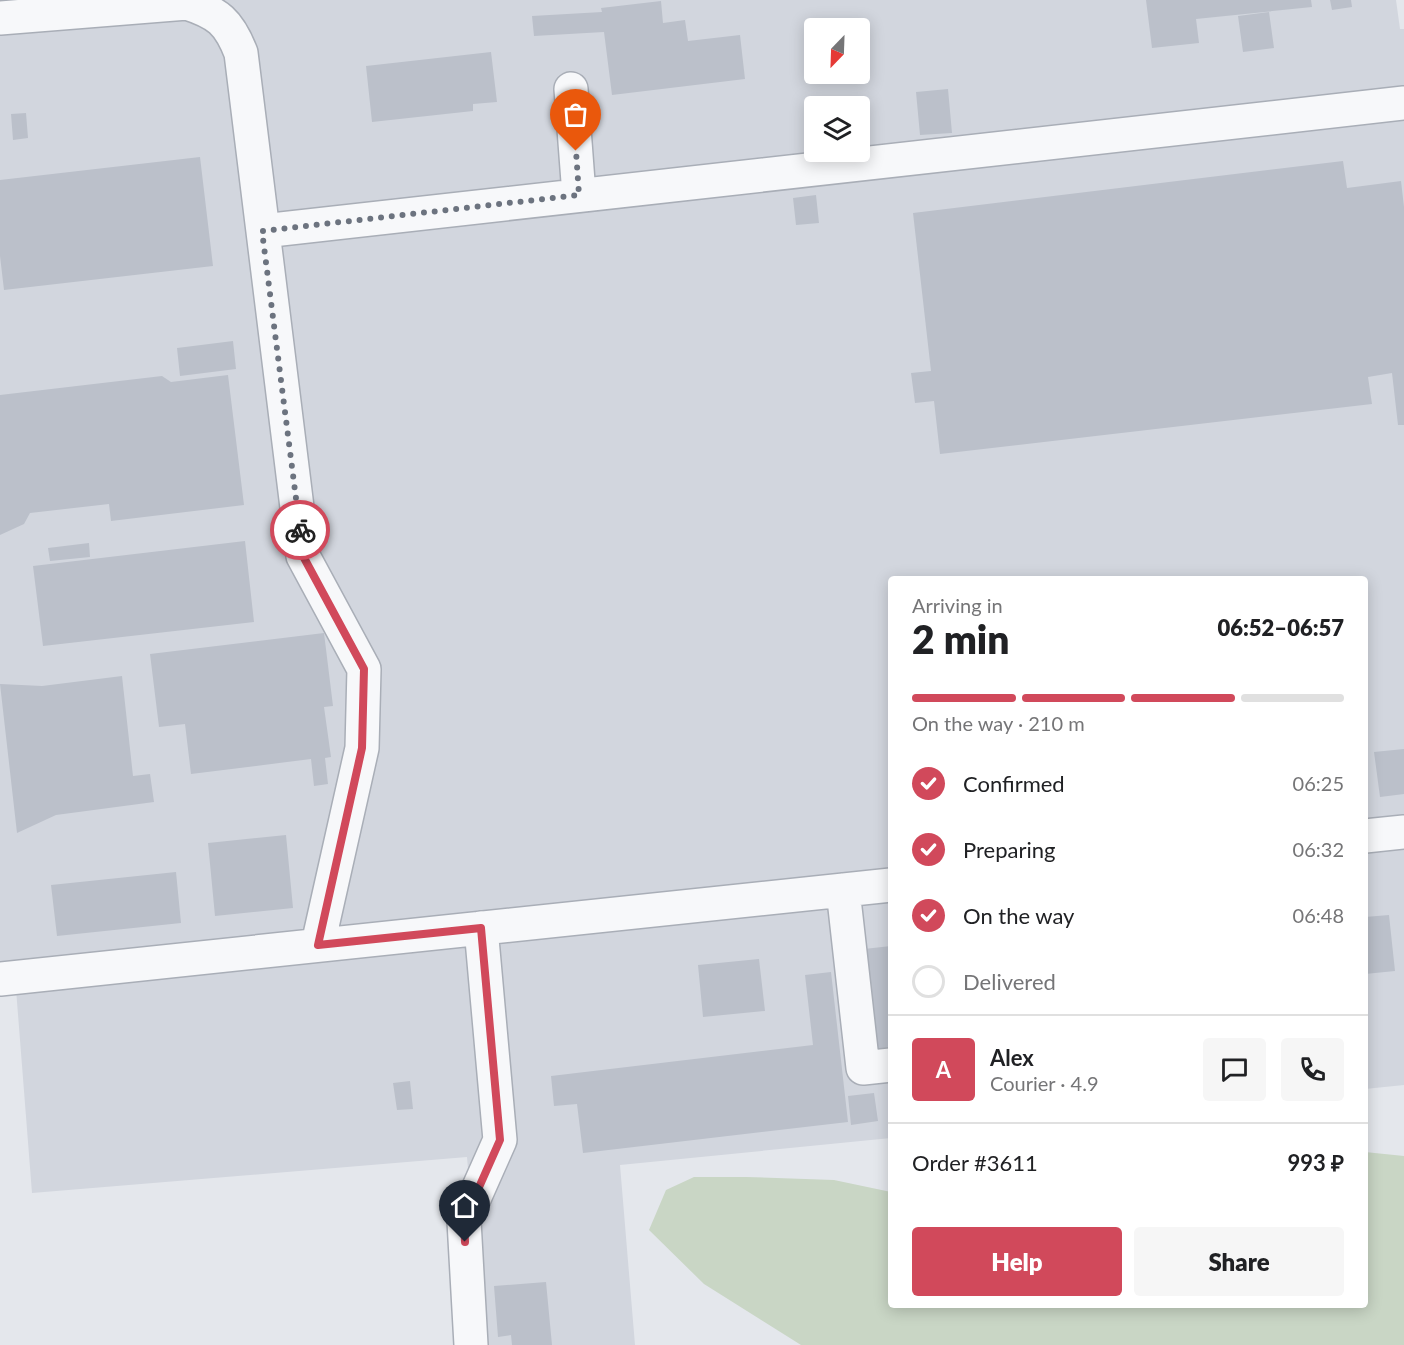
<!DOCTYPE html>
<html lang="en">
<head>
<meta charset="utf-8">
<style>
  :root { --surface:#fff; --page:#f6f6f6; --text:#202124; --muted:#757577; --line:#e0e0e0; --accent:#d1495b }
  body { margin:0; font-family:Lato,sans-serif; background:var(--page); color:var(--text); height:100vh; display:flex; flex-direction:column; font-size:22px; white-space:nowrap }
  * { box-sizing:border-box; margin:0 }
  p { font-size:20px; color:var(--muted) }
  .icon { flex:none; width:33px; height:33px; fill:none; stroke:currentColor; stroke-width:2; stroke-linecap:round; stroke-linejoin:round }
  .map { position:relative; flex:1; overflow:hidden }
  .drawer { position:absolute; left:888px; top:576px; width:480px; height:732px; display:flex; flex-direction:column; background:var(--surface); border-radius:6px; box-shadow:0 3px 15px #0003 }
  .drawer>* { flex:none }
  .needle { width:39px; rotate:203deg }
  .tools { position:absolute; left:804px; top:18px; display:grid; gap:12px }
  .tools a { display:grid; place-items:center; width:66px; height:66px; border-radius:6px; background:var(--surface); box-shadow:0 3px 15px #0003; font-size:30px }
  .pin { position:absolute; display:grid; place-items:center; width:51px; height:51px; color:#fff; margin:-62px -26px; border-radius:50% 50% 50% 0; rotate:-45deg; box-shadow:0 0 6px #0007 }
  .pin .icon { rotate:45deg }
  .courier { position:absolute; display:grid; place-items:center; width:60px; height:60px; margin:-30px; border:4px solid #d1495b; border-radius:50%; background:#fff; color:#222; box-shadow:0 2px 8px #0007 }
  .head em { font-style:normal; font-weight:800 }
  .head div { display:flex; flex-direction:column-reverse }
  .head { display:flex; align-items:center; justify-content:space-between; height:102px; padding:0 24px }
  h1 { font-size:39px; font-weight:800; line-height:45px }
  .bar { display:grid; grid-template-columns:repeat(4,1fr); gap:9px 6px; align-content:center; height:72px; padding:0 24px }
  .bar i { height:8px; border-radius:4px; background:var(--line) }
  .bar .selected { background:var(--accent) }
  .bar p { grid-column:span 4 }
  .line { display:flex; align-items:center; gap:15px; padding:0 24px; border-top:2px solid var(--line) }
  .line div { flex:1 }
  .round { display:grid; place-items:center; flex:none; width:63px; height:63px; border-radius:6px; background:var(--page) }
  ol { padding:0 24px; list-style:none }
  li { display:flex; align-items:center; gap:18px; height:66px }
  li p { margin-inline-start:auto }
  li .icon { padding:6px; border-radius:50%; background:var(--accent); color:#fff; stroke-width:4 }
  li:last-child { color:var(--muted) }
  li i { width:33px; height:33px; border:3px solid var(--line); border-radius:50% }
  .primary-button { display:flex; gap:12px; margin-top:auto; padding:12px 24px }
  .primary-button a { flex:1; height:69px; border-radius:6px; background:var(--accent); color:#fff; font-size:24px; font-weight:800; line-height:69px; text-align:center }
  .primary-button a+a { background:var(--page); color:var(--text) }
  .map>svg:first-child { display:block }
  .built { fill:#d2d6de; fill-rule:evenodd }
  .green { fill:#c9d6c5 }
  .building { fill:#bbc0ca }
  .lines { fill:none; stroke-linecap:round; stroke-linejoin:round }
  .minor-casing { stroke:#a9aeb7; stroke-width:36 }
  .minor { stroke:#f7f8fa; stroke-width:33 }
  .done { stroke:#6c737f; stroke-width:6; stroke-dasharray:0 10.8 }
  .route { stroke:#d1495b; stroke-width:8 }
</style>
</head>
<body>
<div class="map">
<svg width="1404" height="1345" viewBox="0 0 1404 1345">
  <rect width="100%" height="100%" fill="#e4e7ec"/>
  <path class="built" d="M0 0H1396L1400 29H1404V1085L1365 1089V579H891V1138L620 1165 635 1345H483L467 1157 32 1193 16 989H0ZM814 28H860V74H814ZM814 106H860V152H814Z"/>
  <path class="green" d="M1365 1152 1404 1156V1345H801L704 1284 649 1230 666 1190 694 1177H746L834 1180 891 1192V1305H1365Z"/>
  <path class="building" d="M1146 0H1311L1312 7 1196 19 1199 43 1152 48Z
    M1330 0H1351L1352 7 1332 10Z
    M661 1 663 23 685 20 688 41 740 35 745 79 612 95 604 32 534 36 532 16 602 12 601 8Z
    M1269 12 1274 48 1243 52 1238 16Z
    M491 52 497 102 473 104V111L372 122 366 66Z
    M948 89 952 133 920 135 916 92Z
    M26 113 28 138 13 140 11 114Z
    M200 157 213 266 4 290 0 256V180Z
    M1343 161 1347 188 1401 181 1404 207V425H1398L1392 373 1368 377 1372 404 940 454 934 401 915 403 911 373 931 371 913 213Z
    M816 195 819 223 796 225 793 198Z
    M233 341 236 369 180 376 177 348Z
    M228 375 244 505 111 521 109 504 30 513 24 524 0 535V395L162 376 171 382Z
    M245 541 254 622 43 646 33 566Z
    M89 543 90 557 50 561 48 548Z
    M324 633 333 706 324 707 331 757 325 758 328 784 314 786 311 759 191 774 185 724 159 727 150 654Z
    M122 676 133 776 150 774 154 802 56 815 17 833 0 684 42 686Z
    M1404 749V794L1380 797 1374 752Z
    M286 835 293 908 215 916 208 843Z
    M176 872 181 923 57 936 51 885Z
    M1389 915 1395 971 1365 974V917Z
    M891 946V1047L876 1049 864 949Z
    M759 959 765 1011 703 1017 698 965Z
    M831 972 848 1122 583 1153 577 1104 554 1106 551 1076 813 1045 805 975Z
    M410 1081 413 1109 397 1110 393 1083Z
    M874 1093 878 1121 851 1125 848 1096Z
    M546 1282 552 1345H512L511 1335 498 1337 494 1286Z"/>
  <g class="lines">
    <g class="minor-casing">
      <path id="minor" d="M0 18 187 3C218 13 229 22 241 53L303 556 364 669 362 748 318 944
        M571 89 579 195
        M263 231 1404 103
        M1365 836 1404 832
        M843 890 863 1068 891 1065
        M0 979 891 885
        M471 1345 464 1221 500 1140 481 928"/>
    </g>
    <use href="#minor" class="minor"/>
  </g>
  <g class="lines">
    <path class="done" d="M300 530 262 231 579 195 576 151"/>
    <path class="route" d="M300 530 303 556 364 669 362 748 318 945 481 928 500 1140 464 1221 465 1242"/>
  </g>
</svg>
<div class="tools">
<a><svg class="needle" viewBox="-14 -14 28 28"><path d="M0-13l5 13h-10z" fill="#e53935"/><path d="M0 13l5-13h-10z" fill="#757577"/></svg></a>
<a><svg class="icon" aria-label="layers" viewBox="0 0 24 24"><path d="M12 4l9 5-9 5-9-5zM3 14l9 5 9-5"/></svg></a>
</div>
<div class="pin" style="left:576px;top:151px;background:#ea580c"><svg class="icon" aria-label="bag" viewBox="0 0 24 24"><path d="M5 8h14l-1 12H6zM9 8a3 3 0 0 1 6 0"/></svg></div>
<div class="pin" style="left:465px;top:1242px;background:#1f2937"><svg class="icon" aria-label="home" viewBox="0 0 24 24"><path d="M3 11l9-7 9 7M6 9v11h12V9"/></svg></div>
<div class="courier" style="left:300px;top:530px"><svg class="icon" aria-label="bike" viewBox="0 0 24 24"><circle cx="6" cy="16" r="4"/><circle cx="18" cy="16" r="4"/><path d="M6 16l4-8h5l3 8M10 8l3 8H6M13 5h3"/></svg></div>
<section class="drawer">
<div class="head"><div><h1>2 min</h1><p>Arriving in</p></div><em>06:52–06:57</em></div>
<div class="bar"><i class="selected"></i><i class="selected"></i><i class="selected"></i><i></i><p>On the way · 210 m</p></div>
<ol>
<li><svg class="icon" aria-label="check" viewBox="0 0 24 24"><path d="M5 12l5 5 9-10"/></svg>Confirmed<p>06:25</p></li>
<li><svg class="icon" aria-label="check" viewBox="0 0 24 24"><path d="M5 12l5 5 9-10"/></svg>Preparing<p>06:32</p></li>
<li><svg class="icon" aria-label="check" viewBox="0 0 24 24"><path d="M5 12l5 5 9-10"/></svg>On the way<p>06:48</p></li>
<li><i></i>Delivered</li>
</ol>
<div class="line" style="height:108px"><b class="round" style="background:var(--accent);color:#fff">A</b><div><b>Alex</b><p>Courier · 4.9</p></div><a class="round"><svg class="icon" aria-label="chat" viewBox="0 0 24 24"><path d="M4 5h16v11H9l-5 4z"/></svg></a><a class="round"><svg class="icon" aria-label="phone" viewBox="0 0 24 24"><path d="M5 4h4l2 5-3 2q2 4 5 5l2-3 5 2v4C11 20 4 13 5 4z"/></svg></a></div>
<div class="line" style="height:78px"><div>Order #3611</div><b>993 ₽</b></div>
<div class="primary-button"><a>Help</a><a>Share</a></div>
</section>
</div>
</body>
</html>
